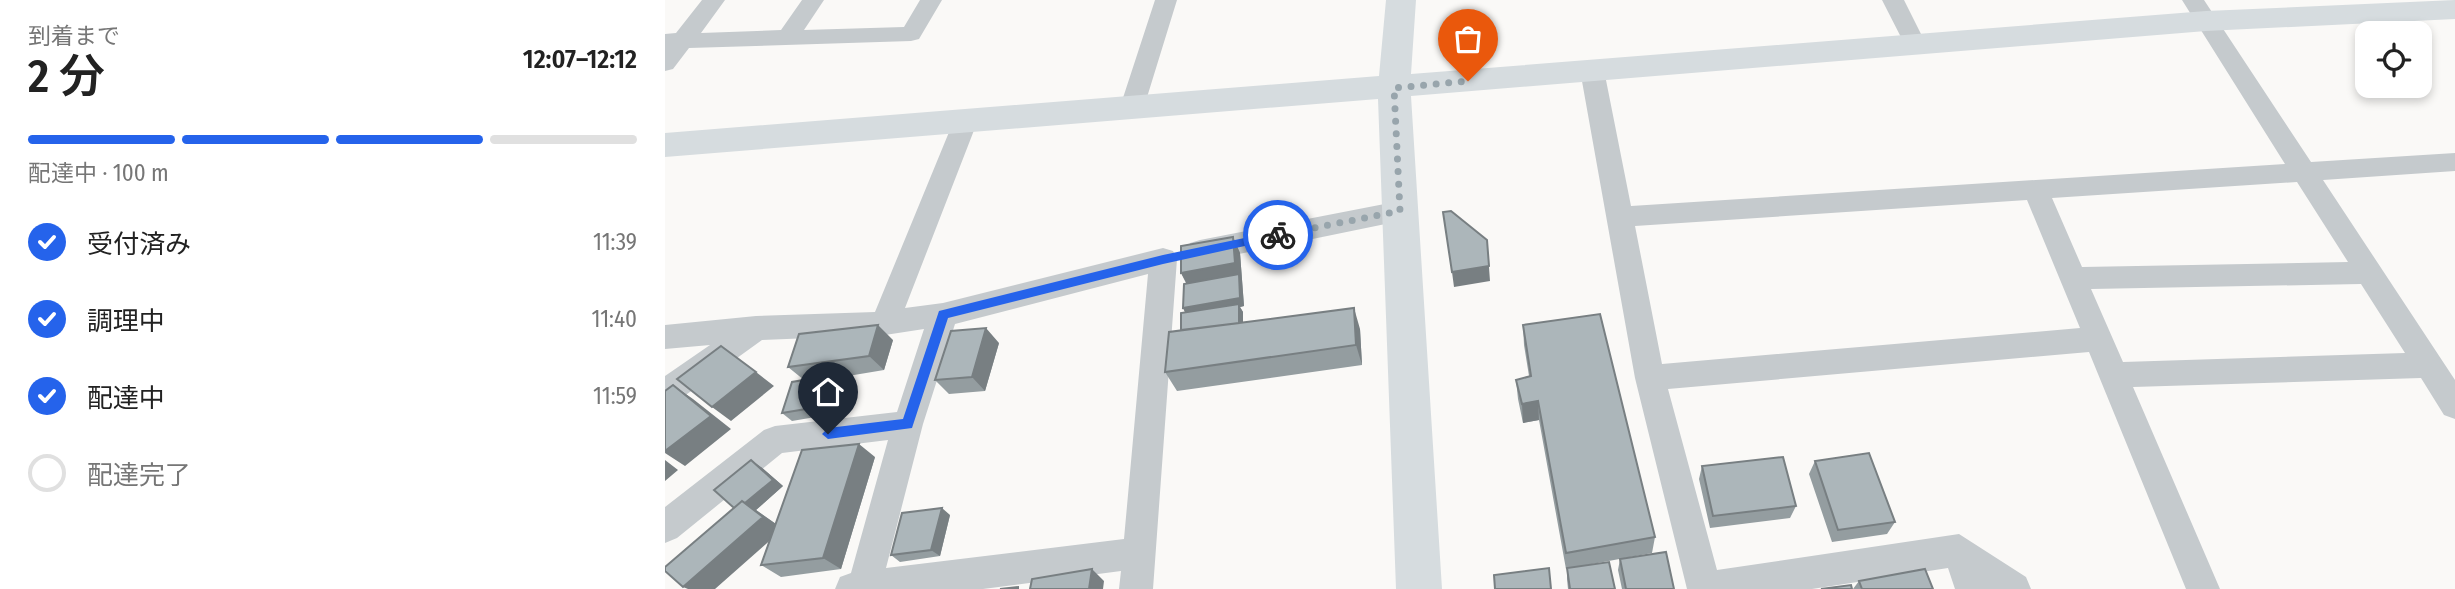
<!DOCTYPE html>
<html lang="ja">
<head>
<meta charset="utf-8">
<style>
  :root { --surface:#fff; --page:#f2f2f2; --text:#222; --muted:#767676; --line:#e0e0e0; --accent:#2563eb }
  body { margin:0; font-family:"Fira Sans Condensed","Noto Sans JP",sans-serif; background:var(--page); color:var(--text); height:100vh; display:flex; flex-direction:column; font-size:26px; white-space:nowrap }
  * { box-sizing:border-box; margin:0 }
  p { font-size:23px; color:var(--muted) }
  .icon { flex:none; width:38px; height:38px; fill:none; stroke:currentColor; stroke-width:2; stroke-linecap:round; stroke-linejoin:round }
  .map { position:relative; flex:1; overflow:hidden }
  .side { display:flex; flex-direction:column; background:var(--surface); width:665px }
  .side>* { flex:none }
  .tools { position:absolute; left:1690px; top:21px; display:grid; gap:14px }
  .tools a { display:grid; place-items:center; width:77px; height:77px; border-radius:14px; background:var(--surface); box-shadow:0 4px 10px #0003; font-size:35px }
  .pin { position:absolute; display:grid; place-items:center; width:60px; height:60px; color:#fff; margin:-72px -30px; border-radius:50% 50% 50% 0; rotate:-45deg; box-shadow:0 0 7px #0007 }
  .pin .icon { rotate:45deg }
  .courier { position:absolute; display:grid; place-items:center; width:70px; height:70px; margin:-35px; border:5px solid #2563eb; border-radius:50%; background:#fff; color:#222; box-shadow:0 2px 9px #0007 }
  .head em { font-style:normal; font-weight:600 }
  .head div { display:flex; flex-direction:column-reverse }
  .head { display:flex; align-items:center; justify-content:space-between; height:119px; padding:0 28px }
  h1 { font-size:46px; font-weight:600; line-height:52px }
  .bar { display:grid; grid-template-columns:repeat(4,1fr); gap:10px 7px; align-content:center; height:84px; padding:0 28px }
  .bar i { height:9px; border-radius:5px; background:var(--line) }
  .bar .active { background:var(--accent) }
  .bar p { grid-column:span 4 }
  ol { padding:0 28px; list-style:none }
  li { display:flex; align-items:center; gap:21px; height:77px }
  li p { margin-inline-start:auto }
  li .icon { padding:7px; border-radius:50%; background:var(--accent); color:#fff; stroke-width:4 }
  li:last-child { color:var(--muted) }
  li i { width:38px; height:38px; border:4px solid var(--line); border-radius:50% }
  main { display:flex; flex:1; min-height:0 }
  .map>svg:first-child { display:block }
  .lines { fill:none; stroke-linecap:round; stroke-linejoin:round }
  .street { fill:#c5cacd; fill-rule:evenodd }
  .secondary { fill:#d6dcdf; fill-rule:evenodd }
  .wall { fill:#949da0 }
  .shaded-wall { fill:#787f82 }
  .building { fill:#acb6ba; stroke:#787f82; stroke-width:2 }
  .route { fill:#2563eb }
  .done { stroke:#98a5ac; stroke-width:7; stroke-dasharray:0 12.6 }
</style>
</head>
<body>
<main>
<section class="side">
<div class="head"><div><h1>2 分</h1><p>到着まで</p></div><em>12:07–12:12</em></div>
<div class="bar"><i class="active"></i><i class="active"></i><i class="active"></i><i></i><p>配達中 · 100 m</p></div>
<ol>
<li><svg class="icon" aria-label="check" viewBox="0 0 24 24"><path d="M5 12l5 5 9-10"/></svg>受付済み<p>11:39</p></li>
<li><svg class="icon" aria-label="check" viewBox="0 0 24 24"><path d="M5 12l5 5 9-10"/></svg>調理中<p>11:40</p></li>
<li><svg class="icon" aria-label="check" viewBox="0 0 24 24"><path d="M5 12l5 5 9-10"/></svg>配達中<p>11:59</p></li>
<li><i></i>配達完了</li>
</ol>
</section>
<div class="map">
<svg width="1790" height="589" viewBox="0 0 1790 589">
  <rect width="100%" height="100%" fill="#faf9f7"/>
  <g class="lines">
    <path class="street" d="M37 0H60L36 33 116 30 137 0H159L139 30 239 27 255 0H277L254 39 246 41 24 48 8 69 0 71V34L11 33Z
      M490 0H512L479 107 476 113 467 115 458 113 455 107Z
      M1217 0H1239L1261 44 1258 49H1242Z
      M1517 0H1539L1646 162 1790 153V171L1658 180 1790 380V419L1779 415 1756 378 1468 387 1555 589H1521L1424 352 1003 389 1052 570 1294 534 1361 577 1366 589H1290L1283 568 1147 589H1022L970 378 915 70 919 64H935L939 70 966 206 1620 164ZM1632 182 1683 262 1417 267 1387 198ZM1362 200 1415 328 997 364 970 226ZM1696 284 1740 353 1458 362 1426 289Z
      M301 111 310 114 313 120 240 308 278 303 498 248 508 251 512 259 488 589H454L456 571 318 589H170L175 577 186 573 223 440 117 453 12 538 0 543V507L99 430 110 426 232 412 259 329 220 335 97 340 11 402 0 406V376L45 345 0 349V325L91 316 210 312 289 120 292 114ZM483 274 459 539 221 568 258 424 290 324Z
      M735 201 744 204 748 211 744 218 735 221 535 262 525 259 521 251 525 243 535 240Z"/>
    <path class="secondary" d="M721 0H751L746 74 1541 11 1790 0V19L1541 31 746 96 777 589H731L713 99 0 157V133L714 76Z"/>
  </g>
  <path class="wall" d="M568 237 575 253 579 306 575 307 578 312V322L695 329 697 365 512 391 500 372 516 330 520 312 518 308 522 283 516 273Z
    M858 325 990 537 987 553 911 567 950 589H903L902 579V568L901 569 874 420 858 423 853 399 851 380 864 376 859 345Z
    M228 340 219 370 183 376 189 381 180 412 127 421 117 413 139 380 123 367Z
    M334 343 320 391 284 394 270 380Z
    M210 457 176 569 116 577 96 565 104 541 69 508 96 467 118 486 91 510 111 524Z
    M1150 461 1230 522 1222 534 1167 542 1144 474Z
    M1037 466 1131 506 1125 518 1045 528 1034 479Z
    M285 515 275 556 235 562 226 555Z
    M955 559 1009 589H957L953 570Z
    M1194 581 1268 589H1188Z"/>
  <path class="shaded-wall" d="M568 237 575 253 579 306 575 307 578 312V335L522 316 518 308 524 289 516 273Z
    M822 240 825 281 789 287 787 272Z
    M689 308 695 329 697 365 691 345Z
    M213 325 228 340 219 370 204 356Z
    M321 328 334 343 320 391 307 377Z
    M91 372 109 386 66 421 47 407Z
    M180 373 189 381 180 412 171 404Z
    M8 385 28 399 66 429 20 466 0 453Z
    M873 401 874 420 858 423 857 404Z
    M194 444 210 457 176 569 158 558Z
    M0 460 13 470 0 481Z
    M86 460 96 467 118 486 91 510 118 529 50 589H23L18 587 80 503Z
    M277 508 285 515 275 556 266 550Z
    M427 569 439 581 438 589H424Z"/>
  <path class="building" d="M786 211 822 240 824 266 787 272 778 212Z
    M568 237 570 263 516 273V246Z
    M574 274 575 298 518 308 519 284Z
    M574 304V323L516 330V313Z
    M689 308 691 345 500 372 504 332Z
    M935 314 990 537 901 553 873 401 857 404 851 380 866 376 858 325Z
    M213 325 204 356 123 367 134 334Z
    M321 328 307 377 270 380 286 331Z
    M56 346 91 372 47 407 12 379Z
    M180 373 171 404 117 413 127 382Z
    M8 385 46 416 0 451V391Z
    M194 444 158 558 96 565 137 450Z
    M1204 453 1230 522 1173 530 1150 461Z
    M1118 457 1131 506 1048 516 1037 466Z
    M86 460 108 480 80 503 77 501 69 508 49 490Z
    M77 501 98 517 18 587 0 571V567Z
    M277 508 266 550 226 555 237 513Z
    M1001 552 1009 589H961L955 559Z
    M944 562 950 589H905L902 568Z
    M884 568 886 589H830L829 575Z
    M427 569 424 589H365L367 579Z
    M1260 569 1268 589H1197L1194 581Z
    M1186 585 1187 589H1156Z
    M353 587V589H335Z"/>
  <path class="route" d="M613 231 618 235 616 238 498 264 283 318 247 428 163 439 157 434 163 428 238 419 274 311 498 255Z"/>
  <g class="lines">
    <path class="done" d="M613 235 735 211 729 88 803 81"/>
  </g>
</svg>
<div class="tools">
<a><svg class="icon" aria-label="locate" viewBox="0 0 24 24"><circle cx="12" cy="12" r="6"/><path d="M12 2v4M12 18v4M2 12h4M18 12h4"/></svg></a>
</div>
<div class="pin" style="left:803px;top:81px;background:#ea580c"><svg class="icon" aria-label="bag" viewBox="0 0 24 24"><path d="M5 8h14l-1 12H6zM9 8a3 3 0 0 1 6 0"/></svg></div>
<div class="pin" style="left:163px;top:434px;background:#1f2937"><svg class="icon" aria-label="home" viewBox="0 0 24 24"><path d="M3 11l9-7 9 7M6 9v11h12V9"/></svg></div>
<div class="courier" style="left:613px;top:235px"><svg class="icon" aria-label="bike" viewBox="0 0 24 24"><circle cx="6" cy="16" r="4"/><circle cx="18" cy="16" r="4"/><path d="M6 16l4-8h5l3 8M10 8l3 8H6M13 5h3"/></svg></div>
</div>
</main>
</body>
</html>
